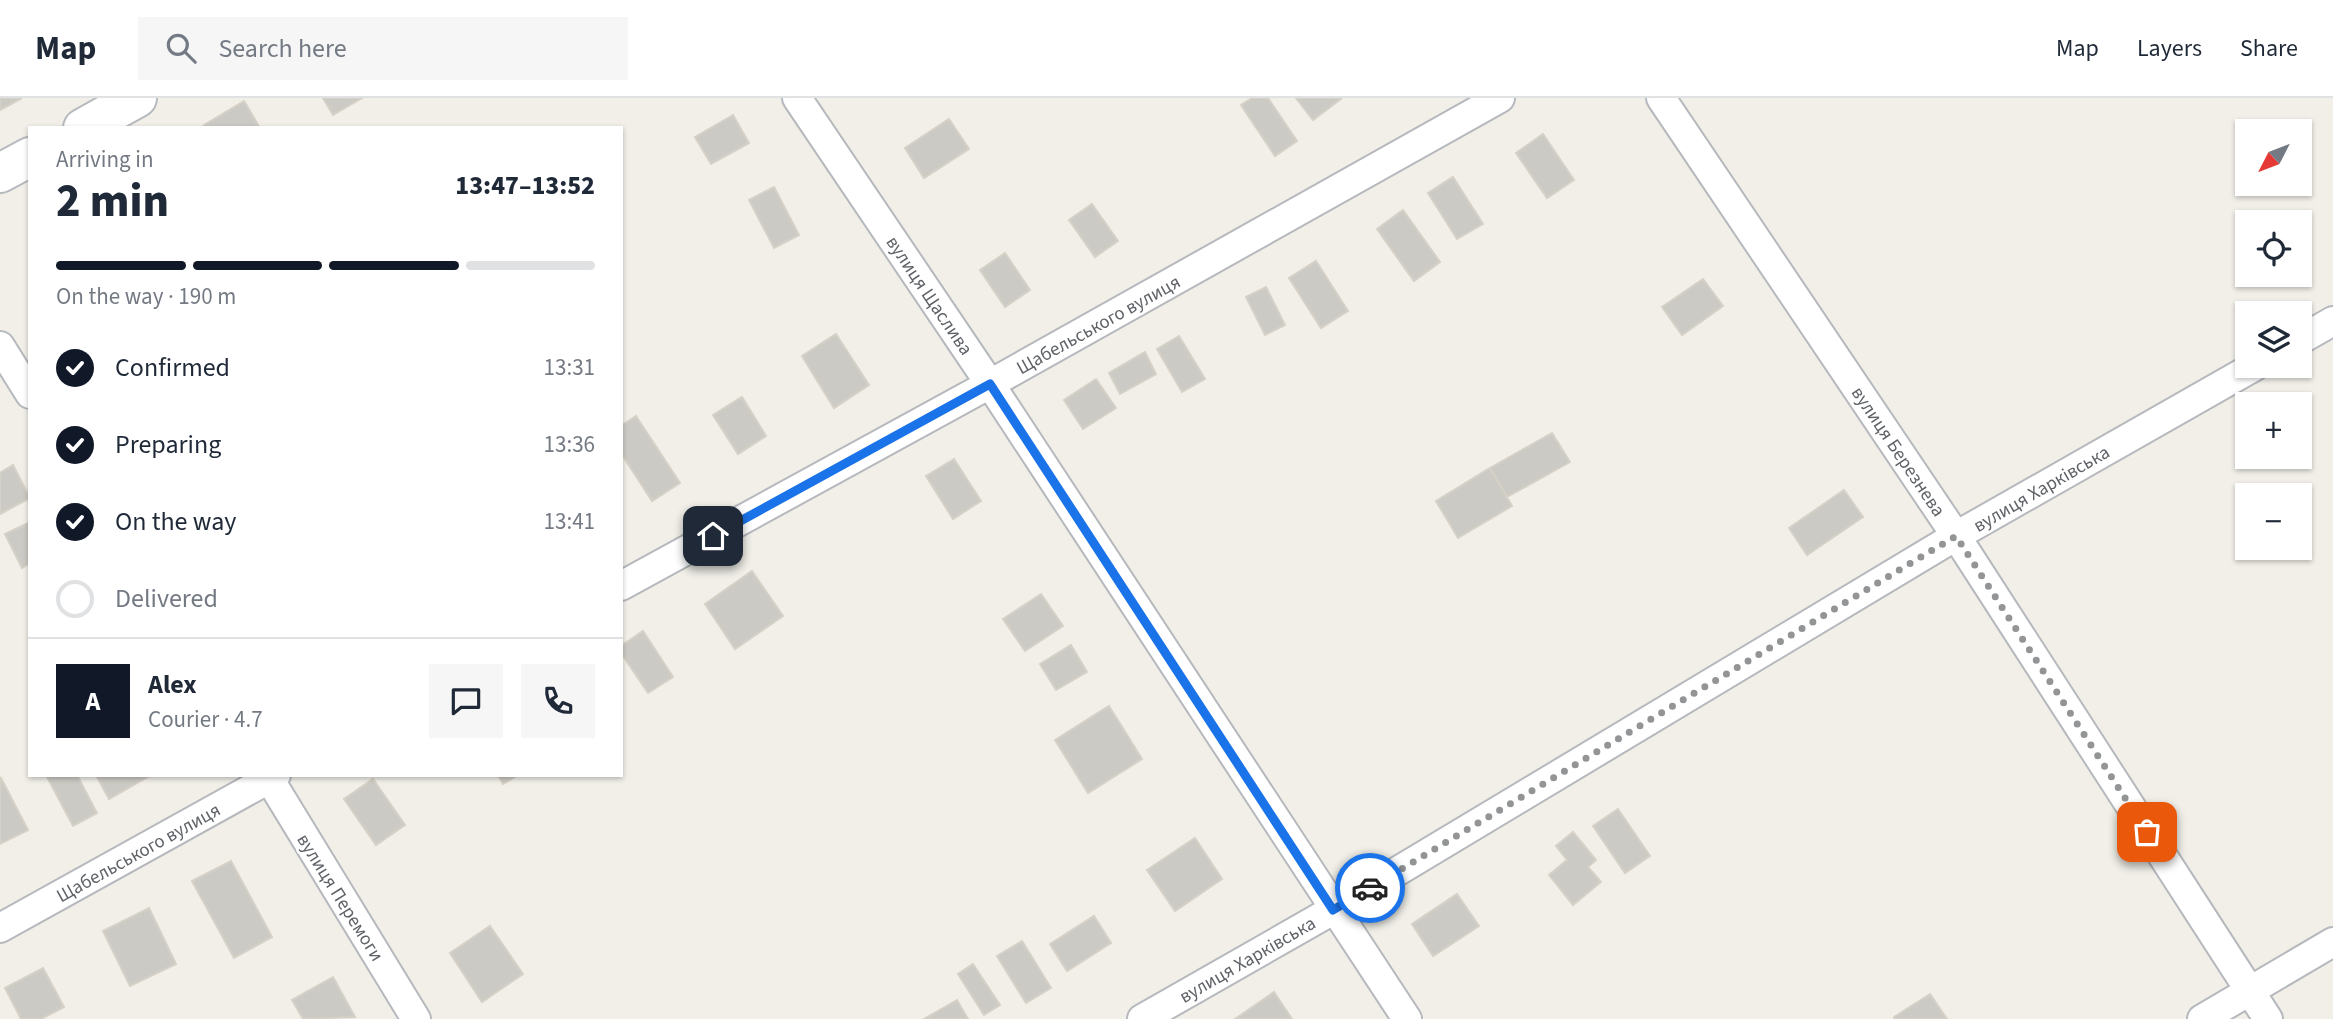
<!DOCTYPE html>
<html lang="en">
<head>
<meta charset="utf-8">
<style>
  :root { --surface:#fff; --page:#f6f6f7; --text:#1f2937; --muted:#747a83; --line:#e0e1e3; --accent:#111827 }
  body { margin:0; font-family:"Source Sans 3",sans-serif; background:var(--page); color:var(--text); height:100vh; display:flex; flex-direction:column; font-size:26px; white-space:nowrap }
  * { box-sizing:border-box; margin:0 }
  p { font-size:23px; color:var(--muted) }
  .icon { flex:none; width:38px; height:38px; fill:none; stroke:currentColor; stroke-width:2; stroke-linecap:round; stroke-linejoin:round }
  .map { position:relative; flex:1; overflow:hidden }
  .drawer { position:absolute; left:28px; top:28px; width:595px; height:651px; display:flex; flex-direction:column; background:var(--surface); border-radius:0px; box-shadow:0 2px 5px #0004 }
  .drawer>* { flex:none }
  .needle { width:46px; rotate:228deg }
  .tools { position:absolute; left:2235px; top:21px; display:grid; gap:14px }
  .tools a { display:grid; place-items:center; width:77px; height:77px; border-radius:0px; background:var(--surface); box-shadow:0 2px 5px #0004; font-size:35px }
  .pin { position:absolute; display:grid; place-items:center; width:60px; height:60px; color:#fff; margin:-30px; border-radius:14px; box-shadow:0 4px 10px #0006 }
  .courier { position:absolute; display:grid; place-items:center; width:70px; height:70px; margin:-35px; border:5px solid #1a73e8; border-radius:50%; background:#fff; color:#222; box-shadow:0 2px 9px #0007 }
  .head em { font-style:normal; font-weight:800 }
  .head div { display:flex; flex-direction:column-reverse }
  .head { display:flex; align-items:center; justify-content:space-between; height:119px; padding:0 28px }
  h1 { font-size:46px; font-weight:800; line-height:52px }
  .bar { display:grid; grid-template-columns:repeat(4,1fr); gap:10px 7px; align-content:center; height:84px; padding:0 28px }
  .bar i { height:9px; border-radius:5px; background:var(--line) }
  .bar .selected { background:var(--accent) }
  .bar p { grid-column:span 4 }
  .line { display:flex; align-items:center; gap:18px; padding:0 28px; border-top:2px solid var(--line) }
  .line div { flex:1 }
  .round { display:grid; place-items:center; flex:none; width:74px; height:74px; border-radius:0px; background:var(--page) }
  ol { padding:0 28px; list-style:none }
  li { display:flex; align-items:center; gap:21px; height:77px }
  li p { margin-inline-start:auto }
  li .icon { padding:7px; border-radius:50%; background:var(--accent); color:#fff; stroke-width:4 }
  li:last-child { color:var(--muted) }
  li i { width:38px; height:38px; border:4px solid var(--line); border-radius:50% }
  header { display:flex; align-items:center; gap:42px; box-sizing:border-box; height:98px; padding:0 35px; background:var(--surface); border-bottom:2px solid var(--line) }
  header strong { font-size:33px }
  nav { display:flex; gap:38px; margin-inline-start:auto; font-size:24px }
  .search { width:490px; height:63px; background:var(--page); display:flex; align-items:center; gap:18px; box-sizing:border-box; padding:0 24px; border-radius:0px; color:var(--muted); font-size:26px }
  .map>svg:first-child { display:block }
  .building { fill:#cccac5; stroke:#d6d1c6; stroke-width:2 }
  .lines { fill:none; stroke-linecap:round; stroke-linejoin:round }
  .minor-casing { stroke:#b5b8bc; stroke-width:32 }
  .secondary-casing { stroke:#b6babf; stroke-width:42 }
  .minor { stroke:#fff; stroke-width:28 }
  .secondary { stroke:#fff; stroke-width:38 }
  .done { stroke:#929495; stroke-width:7; stroke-dasharray:0 12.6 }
  .route { stroke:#1a73e8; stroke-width:9 }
  .labels { text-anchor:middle; stroke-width:5; stroke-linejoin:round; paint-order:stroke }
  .street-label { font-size:19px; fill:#5f6368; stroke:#fff }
</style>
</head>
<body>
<header>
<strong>Map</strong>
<div class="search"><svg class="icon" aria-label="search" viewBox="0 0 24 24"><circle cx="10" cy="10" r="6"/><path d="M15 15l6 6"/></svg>Search here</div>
<nav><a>Map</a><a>Layers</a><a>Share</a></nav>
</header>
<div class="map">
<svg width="2333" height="921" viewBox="0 0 2333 921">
  <rect width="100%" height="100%" fill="#f1efe8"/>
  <path class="building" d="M0 0H22L0 12Z
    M323 0H362L333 17Z
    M1252 0H1268L1297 43 1275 58 1241 7Z
    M1296 0H1340L1341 1 1313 22Z
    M244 3 260 30H206L204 27Z
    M733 17 749 45 711 66 695 39Z
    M949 21 969 51 924 80 905 50Z
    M1543 36 1574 82 1547 100 1516 55Z
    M1453 79 1483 126 1457 141 1428 95Z
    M774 89 799 137 774 150 749 102Z
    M1092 106 1118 143 1095 159 1069 122Z
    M1403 112 1440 164 1414 183 1377 131Z
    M1005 155 1030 192 1005 209 980 172Z
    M1316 163 1348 213 1321 230 1289 180Z
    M1703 181 1723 208 1682 237 1662 209Z
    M1266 189 1285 227 1265 237 1246 199Z
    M836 236 869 287 834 310 802 258Z
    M1179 238 1205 281 1182 294 1157 251Z
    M1145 254 1156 276 1120 296 1109 275Z
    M1096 281 1116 310 1083 331 1064 302Z
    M742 299 766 338 738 356 713 317Z
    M636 318 680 385 652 403 621 355V328Z
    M1552 335 1570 364 1507 399 1490 370Z
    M954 361 981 403 953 421 926 378Z
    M13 367 30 400 0 416V375Z
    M1490 370 1512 408 1458 440 1436 403Z
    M1844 392 1863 419 1807 457 1789 430Z
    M30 424V465L22 470 5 436Z
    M752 473 783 518 735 551 705 506Z
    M1041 496 1063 528 1025 553 1003 521Z
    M643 533 673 579 648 595 621 555V548Z
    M1071 547 1087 574 1056 592 1040 566Z
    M1109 608 1142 661 1088 695 1055 642Z
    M46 677H77L97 715 73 728Z
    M96 677H151L109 701Z
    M498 677H518L503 686Z
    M1 680 28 732 0 746V681Z
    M373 681 405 727 376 747 344 701Z
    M1618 711 1650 758 1625 775 1593 728Z
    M1573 734 1596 762 1588 769 1601 784 1573 807 1549 777 1567 762 1556 748Z
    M1195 740 1222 781 1175 813 1147 772Z
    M231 763 272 839 234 860 192 783Z
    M1457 796 1479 828 1433 858 1412 826Z
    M149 810 176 866 130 888 103 833Z
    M1094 818 1111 845 1067 873 1050 846Z
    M490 828 523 876 482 904 450 855Z
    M1022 843 1051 890 1026 905 997 858Z
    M973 866 1000 907 984 917 958 876Z
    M43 870 64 909 41 921H21L5 890Z
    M333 879 355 919 303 921 292 902Z
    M1274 894 1292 921H1235Z
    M1930 896 1947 921H1895L1894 919Z
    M957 902 968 921H924Z"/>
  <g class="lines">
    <g class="minor-casing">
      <path id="minor" d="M797 0 990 286 1407 921
        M1661 0 1956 438 2268 921
        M2300 242 2333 223
        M0 248 30 296
        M621 488 990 286 1500 0
        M267 677 416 921
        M0 830 276 677
        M1142 921 1333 812 1956 438 2255 268
        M2202 921 2333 844"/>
    </g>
    <g class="secondary-casing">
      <path id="secondary" d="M83 30 137 0
        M0 75 30 59"/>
    </g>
    <use href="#minor" class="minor"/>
    <use href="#secondary" class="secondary"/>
  </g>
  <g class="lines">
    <path class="done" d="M1370 790 1956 438 2147 734"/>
    <path class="route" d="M713 438 990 286 1333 812 1370 790"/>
  </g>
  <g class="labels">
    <g class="street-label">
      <text transform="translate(930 197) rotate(56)" y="7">вулиця Щаслива</text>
      <text transform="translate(1098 226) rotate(-29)" y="7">Щабельського вулиця</text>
      <text transform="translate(1899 353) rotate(56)" y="7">вулиця Березнева</text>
      <text transform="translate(2041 390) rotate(-30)" y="7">вулиця Харківська</text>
      <text transform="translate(138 754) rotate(-29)" y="7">Щабельського вулиця</text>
      <text transform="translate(341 799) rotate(58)" y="7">вулиця Перемоги</text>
      <text transform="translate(1247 861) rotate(-30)" y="7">вулиця Харківська</text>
    </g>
  </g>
</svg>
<div class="tools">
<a><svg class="needle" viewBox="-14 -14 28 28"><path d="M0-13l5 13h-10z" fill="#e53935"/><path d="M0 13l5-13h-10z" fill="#747a83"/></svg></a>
<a><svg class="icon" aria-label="locate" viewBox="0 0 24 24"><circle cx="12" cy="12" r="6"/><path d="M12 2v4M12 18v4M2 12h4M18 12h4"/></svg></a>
<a><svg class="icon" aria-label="layers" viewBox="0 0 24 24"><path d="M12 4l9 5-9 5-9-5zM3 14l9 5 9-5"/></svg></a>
<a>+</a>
<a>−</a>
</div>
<div class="pin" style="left:2147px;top:734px;background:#ea580c"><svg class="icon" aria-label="bag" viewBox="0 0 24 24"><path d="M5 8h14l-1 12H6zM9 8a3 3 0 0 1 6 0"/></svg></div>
<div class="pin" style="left:713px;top:438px;background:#1f2937"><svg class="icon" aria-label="home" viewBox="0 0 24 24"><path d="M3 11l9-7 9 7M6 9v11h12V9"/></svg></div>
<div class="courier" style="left:1370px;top:790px"><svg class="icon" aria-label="car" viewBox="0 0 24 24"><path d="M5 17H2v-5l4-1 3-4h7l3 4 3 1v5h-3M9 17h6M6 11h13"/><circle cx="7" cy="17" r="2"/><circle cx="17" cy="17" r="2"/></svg></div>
<section class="drawer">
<div class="head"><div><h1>2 min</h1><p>Arriving in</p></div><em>13:47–13:52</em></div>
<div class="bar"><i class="selected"></i><i class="selected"></i><i class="selected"></i><i></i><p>On the way · 190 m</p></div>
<ol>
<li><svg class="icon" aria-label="check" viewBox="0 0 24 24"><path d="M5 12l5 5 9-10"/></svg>Confirmed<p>13:31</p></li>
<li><svg class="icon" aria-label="check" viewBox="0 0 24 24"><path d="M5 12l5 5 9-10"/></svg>Preparing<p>13:36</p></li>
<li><svg class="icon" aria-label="check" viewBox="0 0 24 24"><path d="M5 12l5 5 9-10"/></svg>On the way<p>13:41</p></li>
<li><i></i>Delivered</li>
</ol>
<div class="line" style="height:126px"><b class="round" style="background:var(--accent);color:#fff">A</b><div><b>Alex</b><p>Courier · 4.7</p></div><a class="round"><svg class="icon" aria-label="chat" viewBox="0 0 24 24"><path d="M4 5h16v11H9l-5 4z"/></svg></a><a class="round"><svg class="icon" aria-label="phone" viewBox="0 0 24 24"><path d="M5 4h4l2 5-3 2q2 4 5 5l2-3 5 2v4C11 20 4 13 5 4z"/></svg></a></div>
</section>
</div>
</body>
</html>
